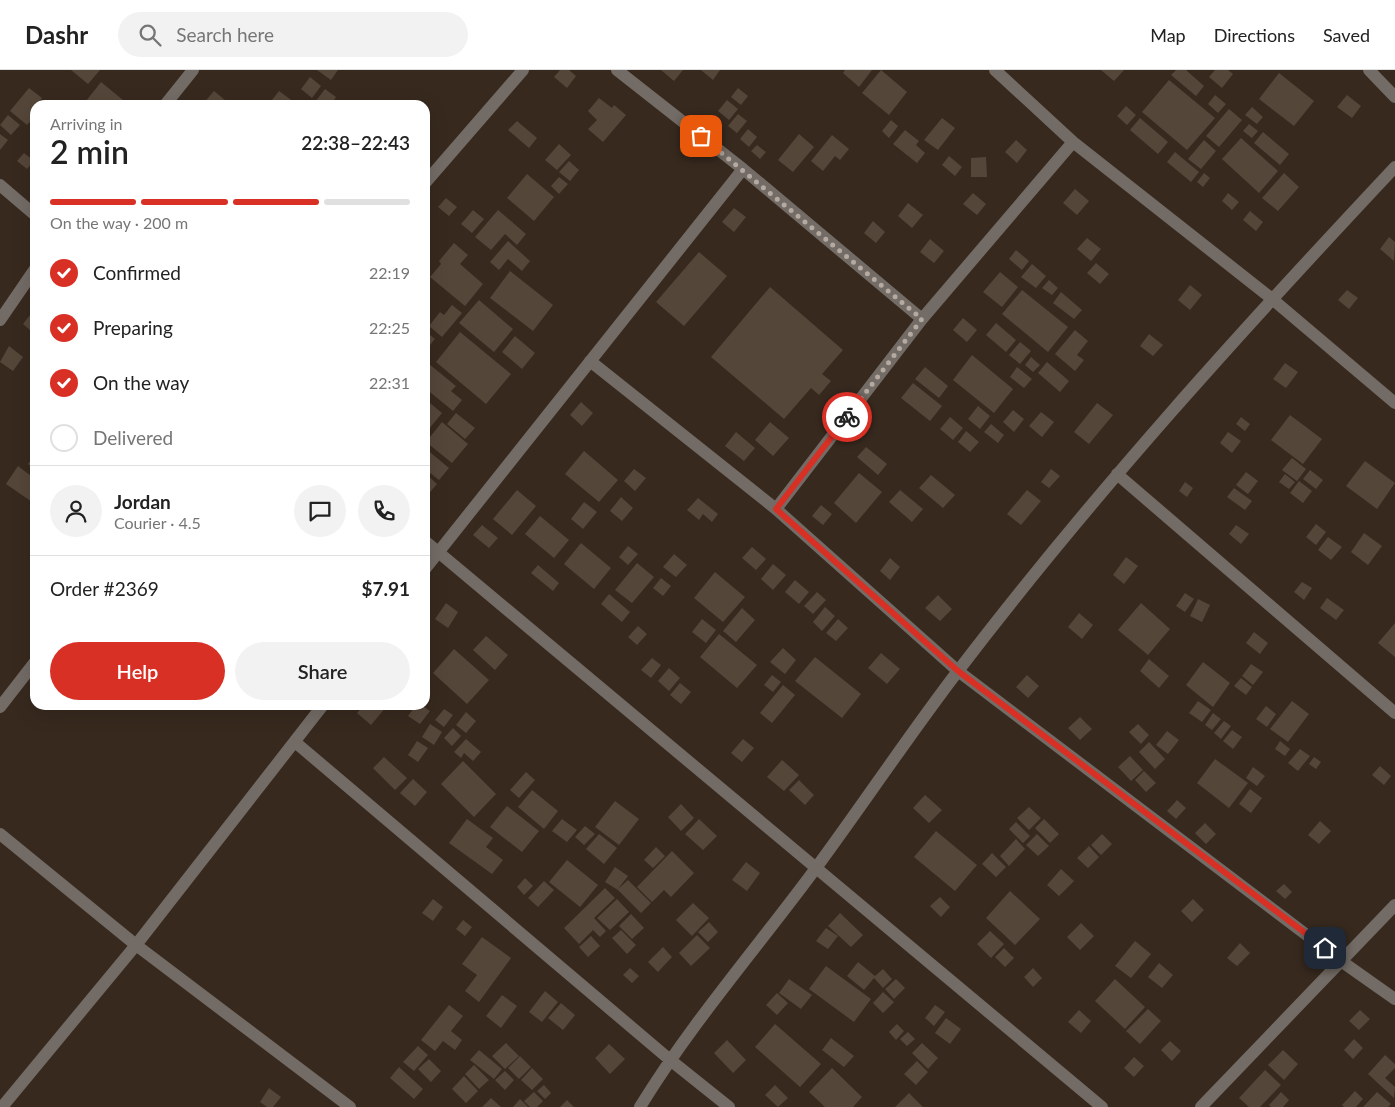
<!DOCTYPE html>
<html lang="en">
<head>
<meta charset="utf-8">
<style>
  :root { --surface:#fff; --page:#f2f2f2; --text:#222; --muted:#767676; --line:#e0e0e0; --accent:#d93025 }
  body { margin:0; font-family:Lato,sans-serif; background:var(--page); color:var(--text); height:100vh; display:flex; flex-direction:column; font-size:19px; white-space:nowrap }
  * { box-sizing:border-box; margin:0 }
  p { font-size:16px; color:var(--muted) }
  .icon { flex:none; width:28px; height:28px; fill:none; stroke:currentColor; stroke-width:2; stroke-linecap:round; stroke-linejoin:round }
  .map { position:relative; flex:1; overflow:hidden }
  .panel { position:absolute; left:30px; top:30px; width:400px; height:610px; display:flex; flex-direction:column; background:var(--surface); border-radius:15px; box-shadow:0 5px 20px #0002 }
  .panel>* { flex:none }
  .pin { position:absolute; display:grid; place-items:center; width:42px; height:42px; color:#fff; margin:-21px; border-radius:10px; box-shadow:0 2px 8px #0006 }
  .courier { position:absolute; display:grid; place-items:center; width:50px; height:50px; margin:-25px; border:4px solid #d93025; border-radius:50%; background:#fff; color:#222; box-shadow:0 1px 6px #0007 }
  .head em { font-style:normal; font-weight:600 }
  .head div { display:flex; flex-direction:column-reverse }
  .head { display:flex; align-items:center; justify-content:space-between; height:85px; padding:0 20px }
  h1 { font-size:32px; font-weight:600; line-height:38px }
  .bar { display:grid; grid-template-columns:repeat(4,1fr); gap:8px 5px; align-content:center; height:60px; padding:0 20px }
  .bar i { height:6px; border-radius:4px; background:var(--line) }
  .bar .active { background:var(--accent) }
  .bar p { grid-column:span 4 }
  .line { display:flex; align-items:center; gap:12px; padding:0 20px; border-top:1px solid var(--line) }
  .line div { flex:1 }
  .round { display:grid; place-items:center; flex:none; width:52px; height:52px; border-radius:26px; background:var(--page) }
  ol { padding:0 20px; list-style:none }
  li { display:flex; align-items:center; gap:15px; height:55px }
  li p { margin-inline-start:auto }
  li .icon { padding:5px; border-radius:50%; background:var(--accent); color:#fff; stroke-width:4 }
  li:last-child { color:var(--muted) }
  li i { width:28px; height:28px; border:2px solid var(--line); border-radius:50% }
  .button { display:flex; gap:10px; margin-top:auto; padding:10px 20px }
  .button a { flex:1; height:58px; border-radius:30px; background:var(--accent); color:#fff; font-size:20px; font-weight:600; line-height:58px; text-align:center }
  .button a+a { background:var(--page); color:var(--text) }
  header { display:flex; align-items:center; gap:30px; box-sizing:border-box; height:70px; padding:0 25px; background:var(--surface); border-bottom:1px solid var(--line) }
  header strong { font-size:24px }
  nav { display:flex; gap:28px; margin-inline-start:auto; font-size:18px }
  .search { width:350px; height:45px; background:var(--page); display:flex; align-items:center; gap:12px; box-sizing:border-box; padding:0 18px; border-radius:28px; color:var(--muted); font-size:19px }
  .map>svg:first-child { display:block }
  .building { fill:#544639 }
  .lines { fill:none; stroke-linecap:round; stroke-linejoin:round }
  .minor { stroke:#736b65; stroke-width:12 }
  .done { stroke:#b4aaa1; stroke-width:5; stroke-dasharray:0 9 }
  .route { stroke:#d93025; stroke-width:6 }
</style>
</head>
<body>
<header>
<strong>Dashr</strong>
<div class="search"><svg class="icon" aria-label="search" viewBox="0 0 24 24"><circle cx="10" cy="10" r="6"/><path d="M15 15l6 6"/></svg>Search here</div>
<nav><a>Map</a><a>Directions</a><a>Saved</a></nav>
</header>
<div class="map">
<svg width="1395" height="1037" viewBox="0 0 1395 1037">
  <rect width="100%" height="100%" fill="#37291e"/>
  <path class="building" d="M71 0H100L88 14Z
    M317 0H338L331 10Z
    M560 0H569L576 6 567 18 554 7Z
    M661 0H683L674 11Z
    M701 0H720L713 10Z
    M845 0H872L859 17 843 3Z
    M881 0 907 22 889 45 862 23Z
    M1101 0H1124L1114 11Z
    M1176 0H1186L1204 16 1196 26 1171 5Z
    M1215 0H1228L1233 4 1222 18 1209 7Z
    M1279 3 1314 31 1294 56 1259 29Z
    M310 7 321 16 312 28 301 19Z
    M1169 10 1215 48 1187 80 1142 42Z
    M101 12 129 35H91L86 31Z
    M29 18 42 28 31 41 35 46 27 55 10 41Z
    M738 18 748 26 741 35 731 27Z
    M325 19 336 27 331 35H320L315 32Z
    M214 21 231 35H202Z
    M279 21 298 35H268Z
    M1215 25 1226 34 1218 43 1208 34Z
    M1347 25 1361 36 1352 48 1337 37Z
    M599 28 612 38 614 35 626 45 603 72 588 59 597 50 588 41Z
    M727 30 738 39 729 50 718 41Z
    M1126 36 1136 45 1127 55 1117 46Z
    M1252 37 1263 47 1257 54 1245 45Z
    M1229 39 1242 50 1219 77 1206 66Z
    M738 44 747 51 737 63 728 56Z
    M8 45 20 55 11 65 0 55Z
    M942 48 955 58 938 80 924 70Z
    M1140 48 1168 72 1158 84 1130 60Z
    M891 50 898 56 889 68 882 61Z
    M517 51 537 68 529 78 508 60Z
    M1249 54 1258 61 1252 68 1243 61Z
    M748 59 757 67 749 77 740 69Z
    M905 60 919 71 916 75 925 83 917 93 893 74Z
    M1263 62 1289 84 1280 95 1254 73Z
    M0 64 8 70 0 80Z
    M799 64 814 77 793 102 778 90Z
    M832 65 849 79 840 90 835 86 823 101 811 91Z
    M1241 68 1278 101 1259 123 1222 89Z
    M1016 70 1027 80 1017 93 1005 82Z
    M1204 70 1216 81 1201 99 1188 89Z
    M559 74 571 85 557 100 545 90Z
    M757 75 766 82 760 89 751 81Z
    M1175 82 1199 102 1191 112 1167 92Z
    M24 83 34 91 27 99 17 91Z
    M949 86 962 97 955 106 942 95Z
    M986 87 987 107H971V88Z
    M569 91 579 100 570 111 559 102Z
    M1204 103 1210 108 1203 117 1197 112Z
    M1284 103 1299 117 1278 141 1262 128Z
    M527 104 554 127 534 151 507 128Z
    M559 107 568 114 559 124 551 116Z
    M1075 119 1089 131 1077 145 1063 133Z
    M973 123 986 134 977 145 963 134Z
    M1228 123 1239 132 1232 140 1222 131Z
    M446 128 457 137 449 146 438 137Z
    M908 133 923 145 912 158 898 146Z
    M734 138 746 147 734 162 722 152Z
    M473 140 484 149 472 163 461 154Z
    M498 140 526 164 517 175 505 164 491 180 475 167Z
    M1250 141 1263 152 1256 161 1243 150Z
    M873 151 885 162 876 173 864 163Z
    M1389 167 1395 172 1394 191 1380 179Z
    M1087 168 1101 179 1091 191 1077 179Z
    M930 169 944 181 934 193 920 182Z
    M508 171 530 191 522 201 508 189 499 200 490 192Z
    M454 173 468 185 460 194 483 214 465 236 430 207 441 194 439 191Z
    M1016 180 1029 191 1022 200 1009 189Z
    M699 182 727 206 684 256 656 232Z
    M1096 193 1109 204 1100 214 1087 203Z
    M1032 194 1046 206 1036 218 1021 207Z
    M510 201 553 235 533 261 490 228Z
    M1000 202 1018 217 1002 237 983 222Z
    M1049 210 1058 218 1052 225 1042 218Z
    M1190 215 1202 225 1190 240 1178 230Z
    M770 217 843 280 822 304 831 311 819 325 811 318 784 349 711 287Z
    M1022 220 1068 257 1048 282 1002 244Z
    M1347 220 1358 228 1349 239 1338 230Z
    M1061 222 1082 240 1074 249 1053 233Z
    M479 230 513 259 494 282 459 253Z
    M452 235 462 243 442 267 429 256 440 242 444 245Z
    M30 245 35 249V258L32 262 23 254Z
    M963 248 977 260 967 272 953 260Z
    M996 253 1016 270 1006 282 986 265Z
    M1075 260 1088 271 1077 285 1084 290 1075 301 1055 284Z
    M425 261 435 269 425 281Z
    M460 262 511 304 486 334 436 292Z
    M1149 264 1163 275 1153 286 1140 276Z
    M515 266 535 283 522 299 502 282Z
    M1020 272 1031 281 1020 294 1009 285Z
    M9 276 23 287 13 301 0 292Z
    M972 285 1013 319 994 343 953 310Z
    M1031 287 1040 295 1033 302 1025 295Z
    M1047 292 1069 311 1060 322 1038 303Z
    M1285 293 1298 302 1286 318 1273 309Z
    M429 294 456 316 451 321 462 330 453 341 425 318V299Z
    M925 297 948 316 939 328 915 309Z
    M1017 297 1032 309 1024 318 1010 307Z
    M913 313 942 336 930 351 901 328Z
    M425 329 442 343 425 364Z
    M581 332 593 343 582 356 570 345Z
    M1097 333 1113 345 1089 374 1074 362Z
    M978 336 990 346 980 359 968 349Z
    M1013 340 1024 349 1014 362 1003 352Z
    M1041 342 1054 352 1042 367 1029 356Z
    M456 343 475 358 465 369 447 354Z
    M1290 345 1322 369 1303 394 1271 370Z
    M950 347 963 358 953 370 940 359Z
    M1241 347 1250 354 1245 361 1236 354Z
    M442 352 468 374 452 393 426 372Z
    M770 352 789 368 773 386 755 370Z
    M991 354 1004 365 998 373 984 362Z
    M966 361 979 372 970 382 958 372Z
    M736 362 755 378 744 391 725 376Z
    M1228 362 1241 371 1232 383 1220 373Z
    M866 377 887 394 878 405 857 387Z
    M425 378 449 398 439 410 425 399Z
    M584 381 618 410 599 432 565 404Z
    M35 385V400L28 394Z
    M1292 388 1306 399 1297 411 1282 400Z
    M1365 391 1395 413 1377 439 1346 416Z
    M18 396 35 409V427L32 432 6 414Z
    M634 399 646 408 635 421 624 411Z
    M1051 399 1060 406 1049 418 1041 412Z
    M1310 400 1323 410 1316 419 1303 409Z
    M1246 402 1258 411 1248 424 1236 415Z
    M425 403 437 414 425 428Z
    M859 403 882 422 856 453 834 433Z
    M1285 404 1295 412 1289 419 1279 412Z
    M931 405 955 425 943 438 919 418Z
    M1299 411 1312 421 1303 433 1290 423Z
    M1185 412 1193 418 1187 427 1179 421Z
    M1234 418 1252 431 1245 440 1227 427Z
    M517 420 536 436 512 465 493 449Z
    M900 420 923 439 912 452 889 432Z
    M1027 420 1041 431 1021 455 1007 444Z
    M621 427 633 438 622 451 610 441Z
    M698 428 718 444 712 452 703 444 699 450 687 440Z
    M584 432 597 442 583 459 571 449Z
    M821 435 832 444 823 455 812 446Z
    M540 446 569 470 554 488 525 464Z
    M1316 454 1326 462 1316 475 1306 467Z
    M482 455 498 468 489 478 473 465Z
    M1236 455 1249 464 1241 474 1229 464Z
    M1364 463 1382 476 1368 495 1351 482Z
    M1328 467 1342 477 1331 490 1318 480Z
    M581 473 611 498 594 519 564 494Z
    M628 476 638 484 628 495 619 487Z
    M752 477 766 489 756 500 742 488Z
    M674 484 687 495 676 507 663 497Z
    M1126 487 1138 496 1124 514 1113 505Z
    M890 488 900 497 890 510 880 501Z
    M637 493 654 507 632 533 615 520Z
    M773 494 786 505 773 520 761 509Z
    M538 495 559 513 553 521 531 503Z
    M715 502 745 527 723 552 694 528Z
    M661 508 671 516 663 526 653 518Z
    M795 510 809 522 799 534 785 522Z
    M1302 512 1312 518 1304 530 1294 522Z
    M817 522 826 530 813 544 804 536Z
    M1185 523 1194 529 1185 542 1176 536Z
    M609 524 630 542 622 552 601 534Z
    M938 525 952 539 940 551 925 538Z
    M1327 528 1344 540 1336 550 1320 538Z
    M1198 529 1210 535 1202 552 1190 546Z
    M446 533 458 542 448 558 435 549Z
    M1141 533 1170 559 1148 585 1118 560Z
    M825 537 835 546 822 561 813 552Z
    M742 538 755 550 736 572 723 561Z
    M1079 543 1093 555 1082 569 1068 557Z
    M702 549 716 560 706 573 692 562Z
    M838 549 848 558 836 571 826 563Z
    M1395 553V587L1378 573Z
    M638 556 647 564 637 575 628 567Z
    M1254 562 1268 573 1260 584 1246 573Z
    M719 564 757 595 737 618 700 587Z
    M486 566 508 585 495 600 473 580Z
    M783 578 796 590 785 604 770 592Z
    M454 579 489 610 467 634 433 603Z
    M881 583 900 599 887 614 868 598Z
    M815 587 861 624 842 648 795 611Z
    M652 588 661 595 651 608 641 600Z
    M1149 589 1169 606 1159 618 1140 601Z
    M1203 592 1230 613 1213 637 1186 615Z
    M1251 594 1263 602 1253 615 1242 606Z
    M669 598 680 608 669 621 658 611Z
    M772 605 781 612 773 622 764 615Z
    M1027 605 1039 616 1028 628 1016 617Z
    M1241 608 1252 617 1246 625 1234 616Z
    M680 613 691 622 681 634 670 625Z
    M783 615 795 625 772 653 760 643Z
    M1198 631 1211 640 1202 652 1189 643Z
    M1292 631 1309 644 1288 672 1270 659Z
    M364 635H383L386 637 371 655 357 643Z
    M416 635H421L430 641 420 654 408 646Z
    M1266 636 1276 644 1267 657 1256 649Z
    M444 639 453 645 444 657 435 650Z
    M466 642 476 651 466 663 456 655Z
    M1213 643 1221 649 1212 660 1205 655Z
    M1080 647 1092 659 1080 670 1068 658Z
    M1224 651 1231 656 1221 669 1214 663Z
    M430 654 442 662 434 675 422 667Z
    M1138 654 1149 665 1141 674 1129 662Z
    M453 658 461 666 452 676 444 668Z
    M1232 660 1242 667 1233 679 1223 671Z
    M1167 661 1179 670 1168 684 1156 675Z
    M466 669 481 682 473 691 464 683 461 688 454 682Z
    M743 669 754 678 742 692 731 683Z
    M417 671 428 678 418 692 408 685Z
    M1280 671 1290 679 1285 686 1275 679Z
    M1149 672 1165 689 1155 699 1139 682Z
    M1300 679 1310 686 1298 701 1288 693Z
    M1130 686 1143 700 1131 711 1118 697Z
    M384 687 407 708 395 720 373 698Z
    M1314 687 1321 692 1316 699 1309 694Z
    M1215 689 1248 713 1229 738 1197 713Z
    M782 690 799 705 784 721 767 707Z
    M463 691 496 724 474 747 441 714Z
    M1380 696 1391 706 1384 715 1372 705Z
    M1253 697 1265 706 1257 716 1246 708Z
    M1144 701 1156 713 1146 722 1135 710Z
    M526 702 535 710 519 728 510 720Z
    M413 709 427 722 415 736 400 723Z
    M799 710 814 725 805 735 789 720Z
    M1250 719 1262 728 1251 743 1239 734Z
    M532 720 558 741 544 759 518 737Z
    M925 725 942 740 929 753 913 738Z
    M1177 730 1186 738 1176 749 1167 741Z
    M615 731 639 749 619 775 595 757Z
    M681 734 694 748 681 761 668 747Z
    M507 736 539 761 522 782 490 757Z
    M1029 737 1041 748 1029 760 1017 748Z
    M467 749 493 768 486 777 503 790 492 804 449 773Z
    M562 749 577 760 567 772 552 761Z
    M699 749 717 766 703 780 685 764Z
    M1044 749 1059 764 1050 773 1035 758Z
    M1320 751 1331 761 1319 774 1308 765Z
    M1016 752 1030 766 1023 773 1009 759Z
    M1205 753 1216 764 1206 774 1195 763Z
    M585 756 595 764 584 775 575 767Z
    M936 761 977 795 955 821 914 787Z
    M599 764 617 778 604 794 586 779Z
    M1037 764 1049 776 1038 786 1026 775Z
    M1102 764 1112 774 1101 785 1091 775Z
    M1016 769 1025 779 1009 796 1000 786Z
    M1089 776 1099 787 1088 798 1077 788Z
    M656 777 665 786 653 798 644 790Z
    M672 781 694 803 671 827 664 820 652 832 637 817Z
    M992 783 1006 797 996 807 982 794Z
    M567 790 598 815 580 837 549 812Z
    M746 792 760 803 747 821 732 810Z
    M615 797 628 806 618 819 628 810 651 833 641 843 618 820 605 812Z
    M1061 799 1074 811 1059 826 1047 815Z
    M525 808 533 816 524 825 517 817Z
    M544 811 554 820 538 837 528 828Z
    M1284 814 1292 822 1285 829 1276 821Z
    M605 818 615 828 594 848 606 861 600 867 593 860 579 874 564 858Z
    M1010 821 1040 849 1015 875 986 848Z
    M940 827 950 837 941 847 930 836Z
    M433 829 443 837 433 851 422 843Z
    M617 829 629 842 610 860 597 848Z
    M1193 829 1204 840 1192 852 1181 841Z
    M693 833 709 848 692 866 676 850Z
    M840 843 863 865 851 877 828 856Z
    M631 844 644 858 632 869 619 856Z
    M463 850 472 857 465 866 456 859Z
    M709 852 718 862 708 872 698 862Z
    M1081 853 1094 866 1080 880 1067 867Z
    M826 858 838 866 828 879 816 871Z
    M621 860 636 875 627 884 612 868Z
    M990 861 1004 874 991 888 977 874Z
    M697 865 710 878 691 896 679 883Z
    M591 866 600 876 588 887 579 877Z
    M482 867 511 888 479 932 465 921 477 905 462 894Z
    M1135 871 1151 884 1131 908 1115 896Z
    M1240 873 1250 883 1237 896 1227 888Z
    M663 877 672 887 658 902 648 892Z
    M1004 878 1014 888 1005 897 995 887Z
    M858 892 875 906 883 899 892 909 883 918 874 908 864 920 847 906Z
    M1159 893 1173 905 1162 918 1148 907Z
    M826 896 871 929 854 952 809 919Z
    M630 898 639 906 632 913 623 905Z
    M1033 898 1042 908 1033 917 1024 907Z
    M789 909 812 925 801 939 779 923Z
    M896 909 905 918 894 929 885 919Z
    M1115 909 1145 937 1125 959 1095 931Z
    M545 921 558 932 542 952 529 942Z
    M883 922 894 932 883 943 873 933Z
    M777 923 788 933 777 945 766 935Z
    M502 925 517 936 501 958 486 946Z
    M561 933 575 945 563 960 548 948Z
    M449 935 463 946 451 961 462 970 455 980 443 971 435 981 421 970Z
    M935 935 945 942 934 956 925 948Z
    M1148 939 1161 951 1140 974 1126 961Z
    M1079 940 1091 951 1081 963 1068 952Z
    M1360 940 1370 949 1359 960 1349 951Z
    M946 948 961 959 950 974 935 963Z
    M775 954 821 994 800 1017 755 977Z
    M897 954 904 961 896 970 889 962Z
    M908 962 915 969 907 976 900 969Z
    M831 968 854 986 844 997 822 980Z
    M1354 969 1363 978 1353 989 1344 980Z
    M727 970 746 990 733 1003 714 983Z
    M1170 971 1181 981 1172 991 1161 980Z
    M506 973 519 986 505 999 492 986Z
    M922 973 938 988 928 999 912 983Z
    M609 974 625 989 610 1004 595 988Z
    M418 976 428 985 414 1001 403 992Z
    M479 980 502 999 494 1009 470 990Z
    M1283 980 1298 994 1284 1010 1268 995Z
    M1385 985 1395 994V998L1385 1008 1395 1017 1394 1028 1368 1004Z
    M520 986 531 997 519 1009 508 998Z
    M1134 987 1144 996 1134 1007 1124 998Z
    M429 989 441 1001 431 1012 418 999Z
    M917 991 928 1002 916 1015 904 1004Z
    M474 995 489 1010 479 1019 465 1004Z
    M399 997 423 1019 414 1029 390 1008Z
    M532 998 543 1009 532 1020 521 1010Z
    M832 998 862 1027 853 1037H825L809 1022Z
    M1265 1000 1281 1015 1260 1037H1249L1239 1028Z
    M505 1001 514 1010 505 1020 495 1010Z
    M464 1006 478 1021 466 1033 452 1019Z
    M544 1015 551 1023 545 1029 537 1021Z
    M775 1015 788 1028 778 1037 765 1025Z
    M269 1018 281 1027 273 1037H267L260 1032Z
    M1355 1021 1363 1029 1356 1037H1344L1342 1035Z
    M534 1022 543 1031 537 1037H530L524 1031Z
    M1281 1022 1289 1030 1283 1037H1271L1269 1035Z
    M1377 1022 1391 1034 1388 1037H1363Z
    M909 1023 923 1037H895Z
    M491 1028 501 1037H482Z
    M520 1029 528 1037H513Z
    M567 1030 574 1037H560Z"/>
  <g class="lines">
    <path class="minor" d="M617 0 743 99 922 249
      M995 0 1073 72 1271 228 1395 333
      M1369 0 1395 27
      M165 35 193 0
      M425 113 523 0
      M0 115 35 145
      M0 250 35 199
      M590 291 776 439 958 601 1341 891 1395 929
      M1117 404 1395 643
      M776 439 922 249 1073 72
      M425 471 1102 1037
      M425 499 743 99
      M0 637 35 592
      M295 672 669 989 729 1037
      M0 764 136 875 350 1037
      M2 1037 136 875 323 635
      M640 1037C692 952 757 878 816 798 864 733 909 665 958 601 1093 424 1243 259 1395 97
      M1201 1037 1395 835"/>
  </g>
  <g class="lines">
    <path class="done" d="M701 66 922 249 847 347"/>
    <path class="route" d="M847 347 776 439 958 601 1325 878"/>
  </g>
</svg>
<div class="pin" style="left:701px;top:66px;background:#ea580c"><svg class="icon" aria-label="bag" viewBox="0 0 24 24"><path d="M5 8h14l-1 12H6zM9 8a3 3 0 0 1 6 0"/></svg></div>
<div class="pin" style="left:1325px;top:878px;background:#1f2937"><svg class="icon" aria-label="home" viewBox="0 0 24 24"><path d="M3 11l9-7 9 7M6 9v11h12V9"/></svg></div>
<div class="courier" style="left:847px;top:347px"><svg class="icon" aria-label="bike" viewBox="0 0 24 24"><circle cx="6" cy="16" r="4"/><circle cx="18" cy="16" r="4"/><path d="M6 16l4-8h5l3 8M10 8l3 8H6M13 5h3"/></svg></div>
<section class="panel">
<div class="head"><div><h1>2 min</h1><p>Arriving in</p></div><em>22:38–22:43</em></div>
<div class="bar"><i class="active"></i><i class="active"></i><i class="active"></i><i></i><p>On the way · 200 m</p></div>
<ol>
<li><svg class="icon" aria-label="check" viewBox="0 0 24 24"><path d="M5 12l5 5 9-10"/></svg>Confirmed<p>22:19</p></li>
<li><svg class="icon" aria-label="check" viewBox="0 0 24 24"><path d="M5 12l5 5 9-10"/></svg>Preparing<p>22:25</p></li>
<li><svg class="icon" aria-label="check" viewBox="0 0 24 24"><path d="M5 12l5 5 9-10"/></svg>On the way<p>22:31</p></li>
<li><i></i>Delivered</li>
</ol>
<div class="line" style="height:90px"><a class="round"><svg class="icon" aria-label="person" viewBox="0 0 24 24"><circle cx="12" cy="8" r="4"/><path d="M4 21q1-7 8-7t8 7"/></svg></a><div><b>Jordan</b><p>Courier · 4.5</p></div><a class="round"><svg class="icon" aria-label="chat" viewBox="0 0 24 24"><path d="M4 5h16v11H9l-5 4z"/></svg></a><a class="round"><svg class="icon" aria-label="phone" viewBox="0 0 24 24"><path d="M5 4h4l2 5-3 2q2 4 5 5l2-3 5 2v4C11 20 4 13 5 4z"/></svg></a></div>
<div class="line" style="height:65px"><div>Order #2369</div><b>$7.91</b></div>
<div class="button"><a>Help</a><a>Share</a></div>
</section>
</div>
</body>
</html>
